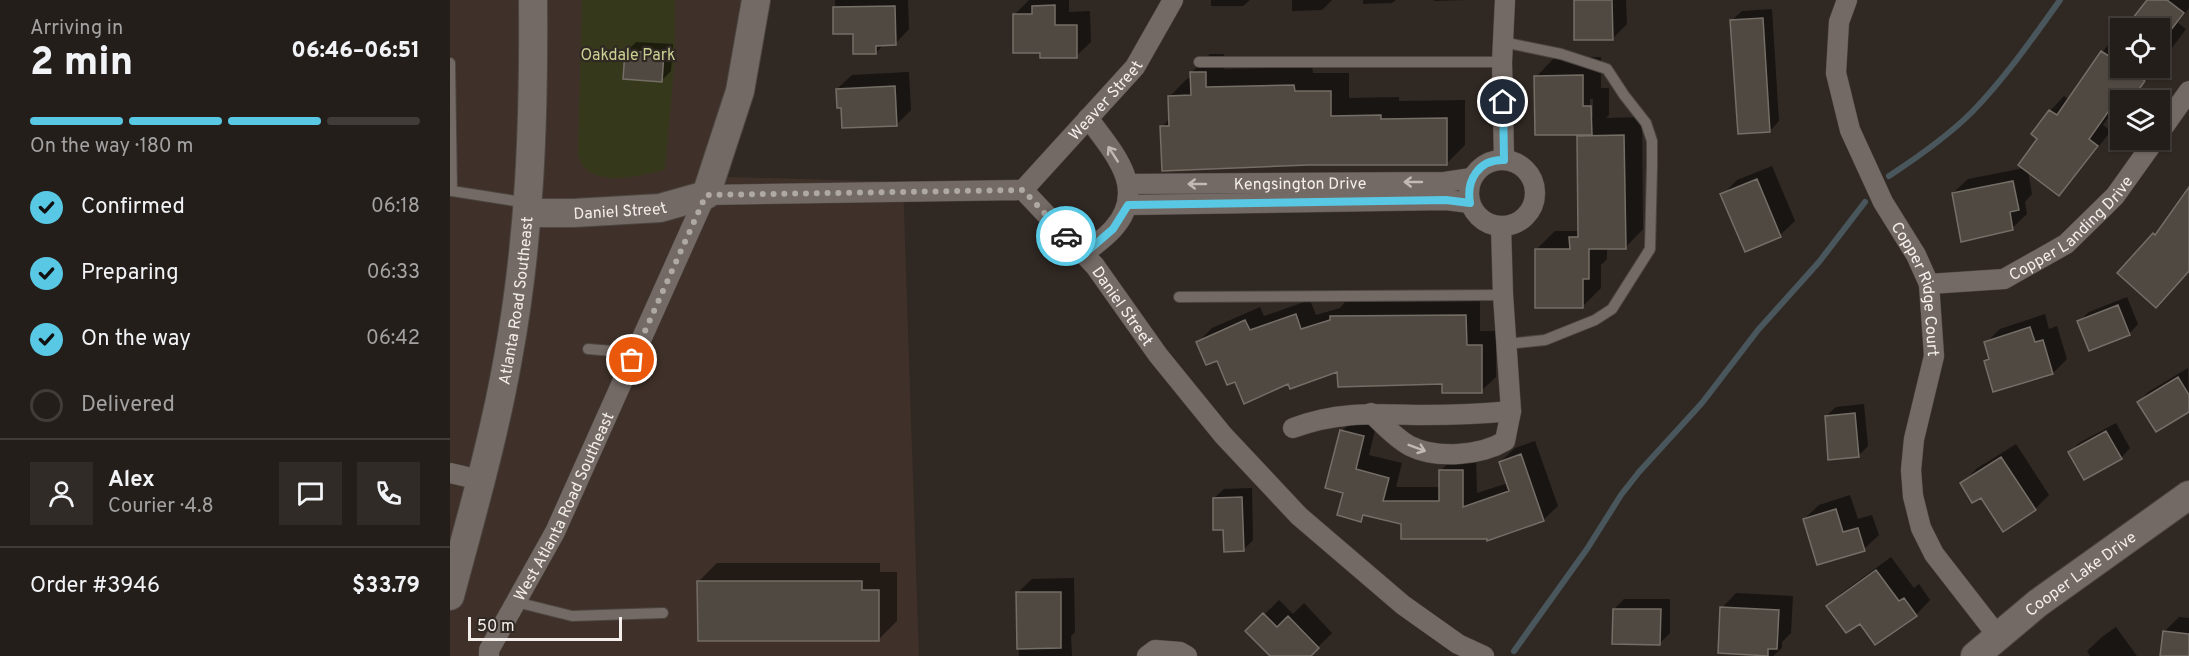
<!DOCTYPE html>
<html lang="en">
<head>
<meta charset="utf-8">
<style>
  :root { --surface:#241e1a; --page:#302b27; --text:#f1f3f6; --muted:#a3a2a2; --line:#413c39; --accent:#59c8e4 }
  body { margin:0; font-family:Overpass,sans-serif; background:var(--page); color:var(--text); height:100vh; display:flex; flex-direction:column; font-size:22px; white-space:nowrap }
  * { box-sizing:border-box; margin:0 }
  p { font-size:20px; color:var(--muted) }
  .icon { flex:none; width:33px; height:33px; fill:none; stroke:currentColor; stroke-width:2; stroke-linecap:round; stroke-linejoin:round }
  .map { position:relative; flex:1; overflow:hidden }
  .side { display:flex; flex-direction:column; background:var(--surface); width:450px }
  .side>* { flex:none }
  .controls { position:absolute; left:1660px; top:18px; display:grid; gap:12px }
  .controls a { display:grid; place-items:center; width:60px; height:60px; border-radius:0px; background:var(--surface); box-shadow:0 2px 4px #0004,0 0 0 2px var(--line); font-size:30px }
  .scale { position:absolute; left:18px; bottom:15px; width:154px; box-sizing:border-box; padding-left:6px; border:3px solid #f3eeeb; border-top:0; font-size:16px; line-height:21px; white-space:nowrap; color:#f3eeeb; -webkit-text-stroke:4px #302823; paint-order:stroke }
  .pin { position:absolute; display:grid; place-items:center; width:51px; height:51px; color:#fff; margin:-26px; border:3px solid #fff; border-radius:50%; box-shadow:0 2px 6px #0007 }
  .courier { position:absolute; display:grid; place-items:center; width:60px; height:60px; margin:-30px; border:4px solid #59c8e4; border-radius:50%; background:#fff; color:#222; box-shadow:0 2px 8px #0007 }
  .head em { font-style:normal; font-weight:800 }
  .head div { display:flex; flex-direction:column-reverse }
  .head { display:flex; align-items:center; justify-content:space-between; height:102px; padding:0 30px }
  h1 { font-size:39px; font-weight:800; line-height:45px }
  .bar { display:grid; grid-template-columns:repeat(4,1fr); gap:9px 6px; align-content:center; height:72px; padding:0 30px }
  .bar i { height:8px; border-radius:4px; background:var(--line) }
  .bar .current { background:var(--accent) }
  .bar p { grid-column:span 4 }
  .line { display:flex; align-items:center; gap:15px; padding:0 30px; border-top:2px solid var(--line) }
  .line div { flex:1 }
  .round { display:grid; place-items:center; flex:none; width:63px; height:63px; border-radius:0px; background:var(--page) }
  ol { padding:0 30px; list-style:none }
  li { display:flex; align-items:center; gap:18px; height:66px }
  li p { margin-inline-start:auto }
  li .icon { padding:6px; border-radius:50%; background:var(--accent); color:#111; stroke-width:4 }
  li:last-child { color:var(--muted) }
  li i { width:33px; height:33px; border:3px solid var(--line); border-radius:50% }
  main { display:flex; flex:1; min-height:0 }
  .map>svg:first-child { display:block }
  .built { fill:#3f3129 }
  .green { fill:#35381a }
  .shadow { fill:#0007; fill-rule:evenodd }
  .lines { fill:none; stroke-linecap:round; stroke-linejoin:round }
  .stream { stroke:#49565c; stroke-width:6 }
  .building { fill:#4f4942; stroke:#746e66; stroke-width:1.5 }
  .lane-casing { stroke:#4d4642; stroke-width:12 }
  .street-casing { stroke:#4d4642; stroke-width:21 }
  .secondary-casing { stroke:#4d4642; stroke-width:30 }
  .lane { stroke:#736a65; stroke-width:10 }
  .street { stroke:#736a65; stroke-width:20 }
  .secondary { stroke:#736a65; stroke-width:28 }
  .oneway { stroke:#c0b9b5 }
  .done { stroke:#afa9a5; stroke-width:6; stroke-dasharray:0 10.8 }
  .route { stroke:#59c8e4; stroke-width:8 }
  .labels { text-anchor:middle; stroke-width:4.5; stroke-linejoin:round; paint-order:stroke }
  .park-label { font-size:16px; fill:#cad092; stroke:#302823 }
  .street-label { font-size:16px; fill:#f3eeeb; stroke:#302823 }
</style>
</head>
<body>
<main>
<section class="side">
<div class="head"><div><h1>2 min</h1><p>Arriving in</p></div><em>06:46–06:51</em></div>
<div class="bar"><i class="current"></i><i class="current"></i><i class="current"></i><i></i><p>On the way · 180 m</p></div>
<ol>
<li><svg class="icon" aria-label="check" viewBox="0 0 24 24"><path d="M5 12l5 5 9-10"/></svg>Confirmed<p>06:18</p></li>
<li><svg class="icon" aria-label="check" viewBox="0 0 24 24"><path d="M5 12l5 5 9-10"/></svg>Preparing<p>06:33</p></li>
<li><svg class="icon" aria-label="check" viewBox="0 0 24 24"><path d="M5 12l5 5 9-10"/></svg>On the way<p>06:42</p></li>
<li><i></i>Delivered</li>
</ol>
<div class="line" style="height:108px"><a class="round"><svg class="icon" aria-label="person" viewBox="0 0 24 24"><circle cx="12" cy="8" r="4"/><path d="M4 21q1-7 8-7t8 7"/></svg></a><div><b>Alex</b><p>Courier · 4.8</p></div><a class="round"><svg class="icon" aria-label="chat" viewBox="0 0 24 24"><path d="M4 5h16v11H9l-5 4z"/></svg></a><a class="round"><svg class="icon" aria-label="phone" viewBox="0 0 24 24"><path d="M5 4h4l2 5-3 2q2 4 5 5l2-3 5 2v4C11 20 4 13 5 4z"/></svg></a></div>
<div class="line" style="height:78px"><div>Order #3946</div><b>$33.79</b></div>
</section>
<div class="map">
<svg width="1739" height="656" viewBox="0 0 1739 656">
  <rect width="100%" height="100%" fill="#302823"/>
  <path class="built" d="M0 0H301L298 53 248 176 453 182 469 656H0Z"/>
  <path class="green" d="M132 0H225V57L215 170C191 176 134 191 128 153Z"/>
  <path class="shadow" d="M385 0H458L459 29 445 44H434L426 53 404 33H385Z
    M579 0H619V12L640 11 641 42 626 56 592 51 564 15Z
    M761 0H800L793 6H761Z
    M842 0H882L872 10 842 11Z
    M913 0H946L942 3 913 4Z
    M984 0H1017L984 1Z
    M1125 0H1176L1177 24 1162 39Z
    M1698 0H1739V8L1728 23 1736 29 1710 64V28H1677Z
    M1322 9 1329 121 1320 131 1282 20 1292 11Z
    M1671 36V68H1708L1682 97 1675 93 1653 125 1661 131 1623 179 1609 194 1578 171 1582 194 1575 202 1577 214 1562 228 1503 193 1518 179 1574 168 1589 139 1600 111 1614 96 1619 100 1652 52 1666 37 1669 39Z
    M186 42 223 44 221 71 211 81 177 51Z
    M760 54H774V69L862 67 863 73H899V98L949 97V101L1015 100V145L997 163 712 127 720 118 719 97 738 78H742L741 73Z
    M1151 57V88H1159V115L1156 118 1192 117 1193 229 1175 248H1157V259L1151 265V288L1133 306 1086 250 1105 231H1127L1129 229 1128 136 1132 133 1086 77 1104 58ZM1140 99H1143V117H1140Z
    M459 72 461 110 447 124 393 106 387 89 402 75Z
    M1322 166 1345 221 1330 235 1272 195 1287 180Z
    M1677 297 1688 324 1679 334 1629 321 1639 312Z
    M860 300 866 315 890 308 895 302 1030 301V331H1046V377L1031 391 994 382 889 370 839 382 786 380 768 359 748 342 762 328 810 307 814 316Z
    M1595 314 1599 329 1607 326 1617 359 1603 373 1535 361 1540 357 1536 343 1550 329Z
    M1738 368 1739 410 1689 402 1698 392Z
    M1414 404 1418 446 1408 456 1376 416 1386 407Z
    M906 417 927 422 919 455 952 463 946 487H991L990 471 1005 457 1026 456 1027 493 1058 483 1050 462 1065 448 1085 441 1108 506 1093 520 952 523 916 514 910 520 894 492 892 431Z
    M1666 423 1680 448 1671 458 1620 452 1629 443Z
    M1566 444 1599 495 1585 509 1531 496 1512 484 1526 469Z
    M802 488 803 540 793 550 775 528 764 498 774 489Z
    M1400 495 1408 519 1422 515 1429 535 1414 549 1354 519 1369 505Z
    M1441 557 1464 588 1469 584 1480 600 1466 615 1410 621 1378 606 1393 592Z
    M267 563H430V572H447V621L429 639 249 581Z
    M624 578 625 632 621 636 622 656H569L567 593 582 579Z
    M1286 593 1343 596 1341 633 1332 642V648L1323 656H1303L1272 608Z
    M1174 599H1220V633L1210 643 1164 609Z
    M829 600 843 614 854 603 882 633 859 656H822L798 631Z
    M1729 617 1739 618V656H1711L1715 631Z
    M1666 627 1687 656H1640L1637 651 1652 637Z"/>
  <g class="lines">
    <path class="stream" d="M1439 176C1468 157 1498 136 1522 112 1555 78 1583 38 1610 0
      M1064 651 1137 549 1171 495 1189 472 1252 403 1308 330 1369 262 1415 202"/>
  </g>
  <path class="building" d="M1124 0H1162L1163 40H1124Z
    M1697 0H1717L1734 13 1710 44V28H1675Z
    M605 5V25H627V58H590V53H563V14H582V6Z
    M445 6 446 45 426 46V54H403V34H383V7Z
    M1313 18 1320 132 1288 134 1280 20Z
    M175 51 214 53 212 82 173 79Z
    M1651 51 1671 64V68H1675L1695 81 1682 99 1672 92 1639 139 1648 146 1609 196 1568 165 1587 139 1581 134 1599 110 1607 115Z
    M740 72H756V87L844 85 845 91H881V116L931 115V119L997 118V165H858L712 171 710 126H719L718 96 741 95Z
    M1133 75V106H1141L1142 135H1085L1084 76Z
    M445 86 447 126 392 128 391 108H387L386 89Z
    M1174 135 1176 249H1139V279H1133V308H1085V249H1120L1119 237H1128L1127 136Z
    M1307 179 1331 237 1295 252 1270 194Z
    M1563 181 1569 210 1560 212 1563 230 1511 242 1502 193Z
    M1739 187V271L1706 308 1667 273 1703 233 1705 235Z
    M1668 305 1680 335 1639 351 1627 321Z
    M846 314 851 329 880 320V316L1016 315 1017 345H1032V393H992V384L888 387 887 372 840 389 838 384 794 404 785 382 777 385 767 361 756 365 746 342 795 320 800 330Z
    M1580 327 1585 342 1593 340 1603 374 1543 392 1534 361 1539 359 1534 342Z
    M1728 377 1739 395V412L1706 432 1687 402Z
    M1405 413 1409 457 1378 460 1375 416Z
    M890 430 914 436 906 469 939 478 933 501H989V470H1013V507L1059 491 1049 462 1071 454 1094 521 1037 541V539H951V524L913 515 911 522 887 515 893 493 875 488Z
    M1656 431 1672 459 1634 480 1618 452Z
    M1551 457 1586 510 1553 532 1531 498 1522 503 1510 483Z
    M792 497 794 551 774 552 773 530H763V498Z
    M1386 509 1393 532 1408 528 1415 551 1367 565 1353 519Z
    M1426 570 1449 601 1454 598 1467 616 1425 645 1410 624 1396 633 1376 606Z
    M247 581H412V590H429V641H248Z
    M566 592H611V648L567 649Z
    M1270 607 1329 610 1327 649H1318V656L1268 653Z
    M1163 609H1211L1210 645 1162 644Z
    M813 613 827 627 838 616 869 648 861 656H820L795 631Z
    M1713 631 1739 634V656H1710Z"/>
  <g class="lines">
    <g class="lane-casing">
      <path id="lane" d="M1053 42 1111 54 1157 69 1174 95 1196 123 1202 141V166L1200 249 1162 309 1145 320 1095 340 1056 344
        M749 62H1052
        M0 63 2 191 78 203
        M729 297 1053 295
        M138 349 162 351 182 360
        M66 602 122 616 213 613"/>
    </g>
    <g class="street-casing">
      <g id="street">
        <path id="s1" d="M1397 0 1389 22 1386 73 1400 130 1433 202 1466 255 1479 284 1484 356 1464 439 1461 470 1463 496 1471 528 1484 554 1547 635"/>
        <path d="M1710 132 1739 91"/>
        <circle cx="1052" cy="193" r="33"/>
        <path d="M1054 160 1052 62 1055 0"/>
        <path id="s2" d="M678 184 995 182 1022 178"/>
        <path id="s3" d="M573 190 685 67 723 0"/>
        <path d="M678 205 996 200 1020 203"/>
        <path d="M634 254C643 246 654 239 663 229 699 189 663 152 638 118"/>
        <path id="s4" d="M1479 284 1554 279 1616 244 1665 196 1705 140"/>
        <path d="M921 413C933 424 945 438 960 446 986 459 1030 456 1055 441L1061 411 1053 295 1051 226"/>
        <path d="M843 428C888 411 925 414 972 415 1002 415 1032 414 1061 411"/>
        <path d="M0 473 30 480"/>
        <path id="s5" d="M39 656V650L105 532 256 195 573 190 645 266 708 355 773 435 849 516 953 605 1008 644 1034 656"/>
        <path d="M697 656 705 650 730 652 737 656"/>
      </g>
    </g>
    <g class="secondary-casing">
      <g id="secondary">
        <path id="s6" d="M77 213H124L210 208 256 195 290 91 306 0"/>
        <path id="s7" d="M0 596C21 517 44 438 58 358 80 240 84 120 83 0"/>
        <path id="s8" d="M1525 656 1588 603 1739 495"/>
      </g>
    </g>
    <use href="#lane" class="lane"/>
    <use href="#street" class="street"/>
    <use href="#secondary" class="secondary"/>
  </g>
  <defs><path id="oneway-shaft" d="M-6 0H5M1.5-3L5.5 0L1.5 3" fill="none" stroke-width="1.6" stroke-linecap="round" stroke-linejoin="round" transform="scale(1.5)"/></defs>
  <g class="oneway">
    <use href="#oneway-shaft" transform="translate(663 154) rotate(-123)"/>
    <use href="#oneway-shaft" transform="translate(963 182) rotate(180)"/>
    <use href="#oneway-shaft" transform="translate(747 184) rotate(180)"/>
    <use href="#oneway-shaft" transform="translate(967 448) rotate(21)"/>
  </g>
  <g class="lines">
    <path class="done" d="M182 360 256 195 573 190 616 236"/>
    <path class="route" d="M616 236 634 254 663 229 678 205 996 200 1020 203C1016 180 1029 159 1054 160L1053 102"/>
  </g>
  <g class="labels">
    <g class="park-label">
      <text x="178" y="60">Oakdale Park</text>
    </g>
    <g class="street-label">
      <text dy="6" stroke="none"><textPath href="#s3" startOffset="122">Weaver Street</textPath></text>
      <text dy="6" stroke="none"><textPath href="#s2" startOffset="172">Kengsington Drive</textPath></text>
      <text dy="6" stroke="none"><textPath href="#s6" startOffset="93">Daniel Street</textPath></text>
      <text dy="6" stroke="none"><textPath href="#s4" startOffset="160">Copper Landing Drive</textPath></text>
      <text dy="6" stroke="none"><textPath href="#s1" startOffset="308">Copper Ridge Court</textPath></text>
      <text dy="6" stroke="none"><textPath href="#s7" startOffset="303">Atlanta Road Southeast</textPath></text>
      <text dy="6" stroke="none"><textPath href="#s5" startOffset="981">Daniel Street</textPath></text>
      <text dy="6" stroke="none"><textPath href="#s5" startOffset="168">West Atlanta Road Southeast</textPath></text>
      <text dy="6" stroke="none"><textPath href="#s8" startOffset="134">Cooper Lake Drive</textPath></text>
    </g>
  </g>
</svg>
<div class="controls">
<a><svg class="icon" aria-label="locate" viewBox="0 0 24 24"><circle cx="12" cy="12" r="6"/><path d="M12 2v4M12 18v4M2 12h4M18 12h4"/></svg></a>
<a><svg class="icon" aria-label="layers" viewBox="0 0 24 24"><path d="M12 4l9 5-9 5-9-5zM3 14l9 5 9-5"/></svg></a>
</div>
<div class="scale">50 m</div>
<div class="pin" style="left:182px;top:360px;background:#ea580c"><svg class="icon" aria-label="bag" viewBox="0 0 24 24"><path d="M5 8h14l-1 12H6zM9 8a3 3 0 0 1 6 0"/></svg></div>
<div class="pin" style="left:1053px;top:102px;background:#1f2937"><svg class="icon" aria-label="home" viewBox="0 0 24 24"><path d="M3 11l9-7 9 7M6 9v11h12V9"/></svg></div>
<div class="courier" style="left:616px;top:236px"><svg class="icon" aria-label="car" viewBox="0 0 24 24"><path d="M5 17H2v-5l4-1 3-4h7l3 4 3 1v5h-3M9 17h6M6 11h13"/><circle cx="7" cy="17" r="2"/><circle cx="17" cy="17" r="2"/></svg></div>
</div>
</main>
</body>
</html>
